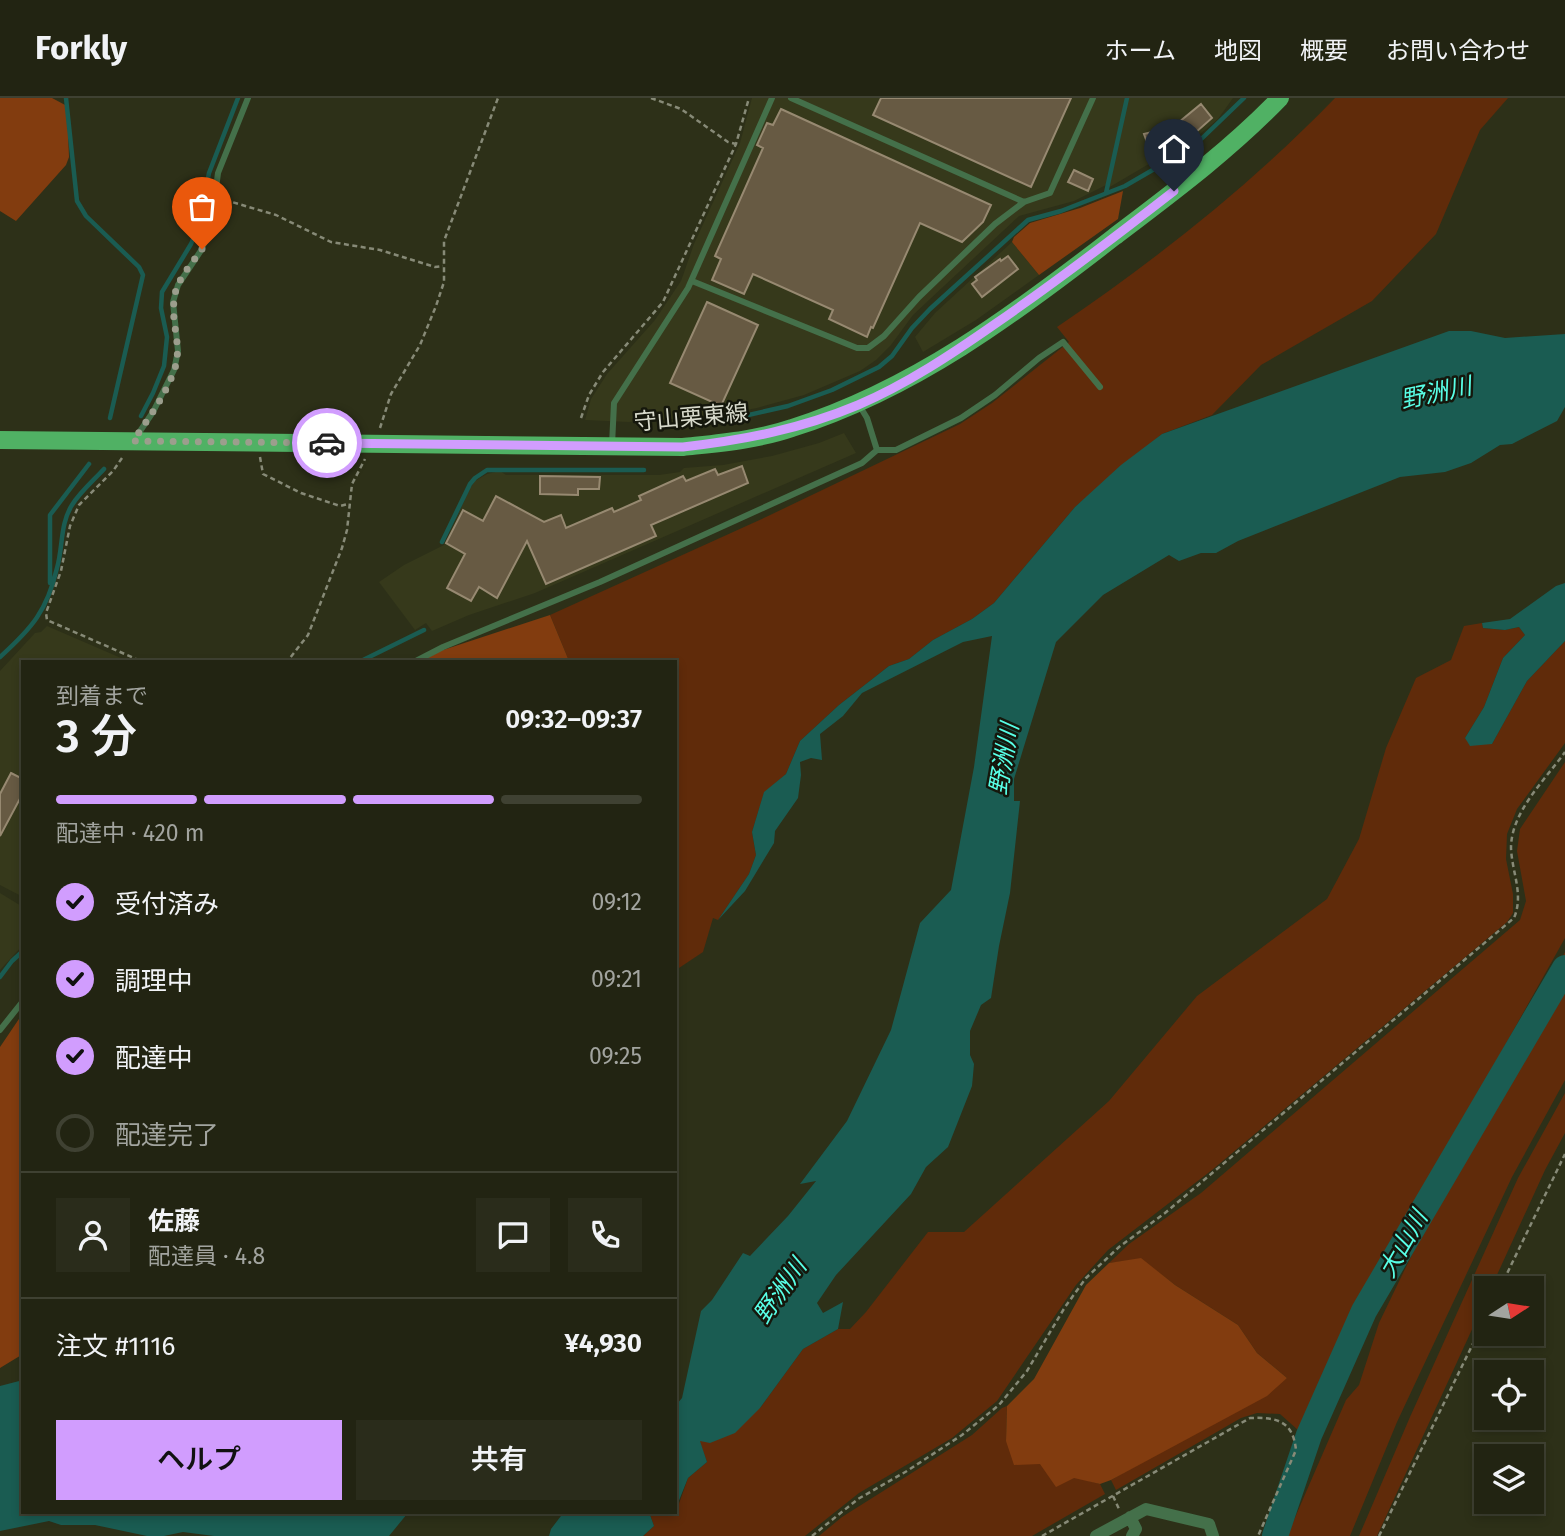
<!DOCTYPE html>
<html lang="ja">
<head>
<meta charset="utf-8">
<style>
  :root { --surface:#222412; --page:#2a2c1b; --text:#f1f3f6; --muted:#a2a49f; --line:#3f4132; --accent:#d19dfe }
  body { margin:0; font-family:"Fira Sans","Noto Sans JP",sans-serif; background:var(--page); color:var(--text); height:100vh; display:flex; flex-direction:column; font-size:26px; white-space:nowrap }
  * { box-sizing:border-box; margin:0 }
  p { font-size:23px; color:var(--muted) }
  .icon { flex:none; width:38px; height:38px; fill:none; stroke:currentColor; stroke-width:2; stroke-linecap:round; stroke-linejoin:round }
  .map { position:relative; flex:1; overflow:hidden }
  .side { position:absolute; left:21px; top:562px; width:656px; height:854px; display:flex; flex-direction:column; background:var(--surface); border-radius:0px; box-shadow:0 4px 10px #0003,0 0 0 2px var(--line) }
  .side>* { flex:none }
  .needle { width:46px; rotate:78deg }
  .fabs { position:absolute; left:1474px; top:1178px; display:grid; gap:14px }
  .fabs a { display:grid; place-items:center; width:70px; height:70px; border-radius:0px; background:var(--surface); box-shadow:0 4px 10px #0003,0 0 0 2px var(--line); font-size:35px }
  .pin { position:absolute; display:grid; place-items:center; width:60px; height:60px; color:#fff; margin:-72px -30px; border-radius:50% 50% 50% 0; rotate:-45deg; box-shadow:0 0 7px #0007 }
  .pin .icon { rotate:45deg }
  .courier { position:absolute; display:grid; place-items:center; width:70px; height:70px; margin:-35px; border:5px solid #d19dfe; border-radius:50%; background:#fff; color:#222; box-shadow:0 2px 9px #0007 }
  .summary em { font-style:normal; font-weight:600 }
  .summary div { display:flex; flex-direction:column-reverse }
  .summary { display:flex; align-items:center; justify-content:space-between; height:119px; padding:0 35px }
  h1 { font-size:46px; font-weight:600; line-height:52px }
  .bar { display:grid; grid-template-columns:repeat(4,1fr); gap:10px 7px; align-content:center; height:84px; padding:0 35px }
  .bar i { height:9px; border-radius:5px; background:var(--line) }
  .bar .active { background:var(--accent) }
  .bar p { grid-column:span 4 }
  .line { display:flex; align-items:center; gap:18px; padding:0 35px; border-top:2px solid var(--line) }
  .line div { flex:1 }
  .round { display:grid; place-items:center; flex:none; width:74px; height:74px; border-radius:0px; background:var(--page) }
  ol { padding:0 35px; list-style:none }
  li { display:flex; align-items:center; gap:21px; height:77px }
  li p { margin-inline-start:auto }
  li .icon { padding:7px; border-radius:50%; background:var(--accent); color:#111; stroke-width:4 }
  li:last-child { color:var(--muted) }
  li i { width:38px; height:38px; border:4px solid var(--line); border-radius:50% }
  .button { display:flex; gap:14px; margin-top:auto; padding:14px 35px }
  .button a { flex:1; height:80px; border-radius:0px; background:var(--accent); color:#111; font-size:28px; font-weight:600; line-height:80px; text-align:center }
  .button a+a { background:var(--page); color:var(--text) }
  header { display:flex; align-items:center; gap:42px; box-sizing:border-box; height:98px; padding:0 35px; background:var(--surface); border-bottom:2px solid var(--line) }
  header strong { font-size:33px }
  nav { display:flex; gap:38px; margin-inline-start:auto; font-size:24px }
  .map>svg:first-child { display:block }
  .built { fill:#36391b }
  .green { fill:#602b0a }
  .forest { fill:#823c0f }
  .water { fill:#1a5c52 }
  .lines { fill:none; stroke-linecap:round; stroke-linejoin:round }
  .stream { stroke:#1a5c52; stroke-width:4.5 }
  .river { stroke:#1a5c52; stroke-width:26 }
  .building { fill:#675a43; stroke:#978971; stroke-width:2 }
  .path { stroke:#878a77; stroke-width:2.5; stroke-dasharray:5 3.5; stroke-linecap:butt }
  .service { stroke:#44704a; stroke-width:6 }
  .minor { stroke:#44704a; stroke-width:12 }
  .primary { stroke:#50b164; stroke-width:18 }
  .done { stroke:#9c9e8d; stroke-width:7; stroke-dasharray:0 12.6 }
  .route { stroke:#d19dfe; stroke-width:9 }
  .labels { text-anchor:middle; stroke-width:5; stroke-linejoin:round; paint-order:stroke }
  .street-label { font-size:23px; fill:#d8dacc; stroke:#15170c }
  .water-label { font-size:24px; font-style:italic; fill:#58ffe7; stroke:#15170c }
</style>
</head>
<body>
<header>
<strong>Forkly</strong>
<nav><a>ホーム</a><a>地図</a><a>概要</a><a>お問い合わせ</a></nav>
</header>
<div class="map">
<svg width="1565" height="1438" viewBox="0 0 1565 1438">
  <rect width="100%" height="100%" fill="#2d3018"/>
  <path class="built" d="M752 0H1233L1218 21 1200 36 1108 90 1106 87 1074 103 1019 118 929 202 913 217 891 247 876 262 860 273 804 297 757 310 714 318 629 324 585 322 591 301 607 276 655 222 681 183 694 146 740 45Z
    M1012 144 1039 177 976 222 923 254 915 239 935 215Z
    M844 335 856 355 535 495 469 517 432 533 426 525 415 532 379 484 404 467 444 447 470 390 475 383 487 376 500 373 506 377H659L680 374 684 370 723 367 772 358 819 345Z
    M47 528 128 563 23 564V799L0 787V573L35 535 41 534Z
    M0 795 23 809V847L0 872Z"/>
  <path class="green" d="M1335 0H1508L1480 32 1436 136 1372 203 1261 267 1212 317 1162 336 1075 409 994 505 972 521 933 542 909 561 889 568 839 607 800 643 786 676 764 695 752 734 756 757 749 776 718 822 713 820 703 854 676 872V564L569 563 550 517 766 419 960 326 992 305 1069 244 1057 229C1157 161 1251 87 1335 0Z
    M1482 525 1483 530 1505 532 1519 529 1525 537 1503 560 1484 609 1465 640 1492 646 1527 583 1565 543V645L1517 711 1507 736 1506 761 1513 796V815L1507 824 1212 1072 1108 1152 1076 1187 997 1303 952 1340 859 1395 805 1438H643L654 1428 649 1414H676L688 1380 707 1364 699 1342 760 1310 803 1251 838 1231H850L866 1214 928 1134H964L1109 1003 1197 898 1327 801 1359 741 1386 650 1416 580 1451 562 1464 528Z
    M1565 664V840L1451 1044 1274 1438H1262L1301 1350 1298 1332 1280 1316 1257 1315 1241 1320 1116 1392 1111 1382 1287 1280 1257 1255 1238 1227 1175 1187 1141 1161 1109 1165 1129 1146 1201 1095 1520 822 1526 803 1517 753 1520 731Z
    M1565 854V982L1512 1079 1397 1324 1350 1438H1287L1346 1302 1359 1287 1379 1225 1495 984Z
    M1565 995V1035L1545 1072 1491 1190H1486V1201L1377 1438H1359L1410 1319 1518 1080Z
    M1007 1308 1006 1343C1037 1364 1063 1377 1100 1386L1105 1396 1032 1438H819L842 1419 972 1337 1002 1310Z"/>
  <path class="forest" d="M0 0H52L67 8 69 59 66 67 16 123 0 113Z
    M1123 93 1118 121 1039 177 1012 144 1014 139 1030 125 1080 110Z
    M550 517 569 563 420 564 440 553Z
    M23 915V1256L0 1270V949Z
    M1141 1160 1175 1187 1238 1227 1257 1255 1287 1280 1267 1298 1111 1382 1100 1386 1074 1380 1056 1389 1040 1366 1014 1367 1006 1343 1007 1308 1034 1281 1086 1187 1109 1165Z"/>
  <path class="water" d="M1449 233H1471L1505 240 1565 236V309L1557 323 1512 346 1500 347 1471 365 1445 374 1400 379 1238 443 1216 455H1201L1179 463 1169 457 1103 497 1056 544 1014 681V703H1020L1010 795 999 848 991 900 981 907 970 933V957L974 966 972 988 948 1049 926 1069 911 1096 836 1177 817 1205 823 1215 843 1204 838 1231 803 1251 760 1310 735 1335 710 1345 700 1343 707 1364 688 1380 676 1410V1307L682 1300 701 1213 712 1202 743 1155 750 1158 788 1118 816 1083 800 1086 847 1023 891 932 920 825 951 792 974 669 992 538 963 544 862 595 843 618 820 636 822 662 811 660 800 664 801 677 798 700 775 733 774 745 745 793 718 822 749 776 756 757 752 734 764 694 786 676 800 643 839 607 889 568 909 561 933 542 972 521 994 505 1075 409 1121 367 1162 336Z
    M1565 485V543L1527 583 1492 646 1470 648 1465 640 1484 609 1503 560 1525 537 1519 529 1505 532 1483 530 1482 525 1510 521 1556 488Z
    M23 1282V1414H414L407 1416 389 1438H214L183 1434 164 1438H147L95 1427H61L49 1423 0 1433V1288Z
    M564 1414H649L654 1428 643 1438H549L551 1431Z"/>
  <g class="lines">
    <path class="stream" d="M66 0 77 103 86 118 139 169 143 177 110 320
      M1106 95 1127 0
      M141 318 153 295 164 268 167 239 161 210 162 194 191 146 199 127 209 75 238 0
      M722 323 788 308 832 292 879 269 892 258 912 230 930 211 1028 122 1061 113 1125 88 1194 48 1244 0
      M442 444 470 386 475 380 487 372H644
      M50 485V417L89 366
      M0 559C32 530 47 513 57 470 63 449 60 426 72 407 80 394 94 382 104 371
      M359 564 424 532
      M0 879 12 863 23 853"/>
    <path class="river" d="M1275 1438 1309 1337 1364 1213 1565 870"/>
  </g>
  <path class="building" d="M881 0H1071L1031 89 873 17Z
    M1201 6 1212 20 1186 43 1152 58 1144 36 1173 29Z
    M781 11 991 107 983 124 962 144 920 125 873 230 871 229 867 239 829 221 833 212 753 176 744 196 712 182 721 161 715 158 763 50 757 47 767 25 773 27Z
    M1074 72 1093 81 1088 93 1068 84Z
    M1008 158 1018 171 982 199 972 186 977 182 975 179 1000 161 1001 163Z
    M707 204 758 227 721 308 670 285Z
    M742 368 748 385 651 427 656 438 546 486 527 443 497 500 479 489 471 503 447 490 465 456 446 445 463 412 483 423 496 398 544 424 561 417 566 430 612 410 614 414 641 402 639 398 683 378 686 383 715 371 718 377Z
    M540 378 600 379 599 391H578V397L540 396Z
    M11 675 23 681V695L0 738V696Z"/>
  <g class="lines">
    <path class="path" d="M651 0 681 11 728 44 736 46
      M225 102 276 117 331 144 380 152 435 169 443 168
      M581 320 589 297 603 274 663 204 736 46 749 0
      M380 330 391 296 420 247 436 208 444 184V143L498 0
      M260 359 263 376 301 395 340 408 348 406
      M122 360 113 373 79 407 70 428 61 473 46 515 47 522 143 564
      M284 564 290 560 308 537 342 450 347 432 352 386 365 361
      M1500 1190 1565 1056
      M1113 1398 1119 1411
      M812 1438 858 1401 907 1373 962 1337 999 1307 1027 1273 1065 1209 1086 1180 1119 1149 1165 1115 1514 820C1524 796 1512 775 1511 750 1511 714 1545 682 1565 654
      M1042 1438 1250 1320C1277 1319 1293 1323 1296 1352L1258 1438
      M1379 1438 1486 1219"/>
    <path class="service" d="M791 0 1024 104 1050 95 1093 0
      M692 183 857 250H868L884 238 919 199 995 126 1024 104
      M134 342 153 314 174 272 178 253 173 204 178 187 202 151 212 121 218 75 248 0
      M612 347 614 305 688 190 772 0
      M877 352H896L961 320 995 297 1039 260 1063 244 1100 289
      M414 564 443 549 600 484 862 365 877 352 867 320 859 307
      M0 932 23 903"/>
    <path class="minor" d="M1130 1419 1136 1431 1132 1438
      M1096 1438 1146 1411 1209 1426 1213 1438"/>
    <path class="primary" d="M0 342 683 349C719 345 757 342 792 330 913 292 1015 216 1114 139 1172 95 1230 52 1280 0"/>
  </g>
  <g class="lines">
    <path class="done" d="M202 151C191 167 175 183 174 203 171 227 183 249 174 273 165 298 148 321 133 343L327 345"/>
    <path class="route" d="M327 345 683 349C744 342 801 331 858 307 907 286 952 256 995 226 1056 184 1115 139 1174 93"/>
  </g>
  <g class="labels">
    <g class="street-label">
      <text transform="translate(691 319) rotate(-5)" y="8">守山栗東線</text>
    </g>
    <g class="water-label">
      <text transform="translate(1436 295) rotate(-12)" y="8">野洲川</text>
      <text transform="translate(1004 661) rotate(-80)" y="8">野洲川</text>
      <text transform="translate(1403 1146) rotate(-60)" y="8">大山川</text>
      <text transform="translate(780 1193) rotate(-55)" y="8">野洲川</text>
    </g>
  </g>
</svg>
<div class="fabs">
<a><svg class="needle" viewBox="-14 -14 28 28"><path d="M0-13l5 13h-10z" fill="#e53935"/><path d="M0 13l5-13h-10z" fill="#a2a49f"/></svg></a>
<a><svg class="icon" aria-label="locate" viewBox="0 0 24 24"><circle cx="12" cy="12" r="6"/><path d="M12 2v4M12 18v4M2 12h4M18 12h4"/></svg></a>
<a><svg class="icon" aria-label="layers" viewBox="0 0 24 24"><path d="M12 4l9 5-9 5-9-5zM3 14l9 5 9-5"/></svg></a>
</div>
<div class="pin" style="left:202px;top:151px;background:#ea580c"><svg class="icon" aria-label="bag" viewBox="0 0 24 24"><path d="M5 8h14l-1 12H6zM9 8a3 3 0 0 1 6 0"/></svg></div>
<div class="pin" style="left:1174px;top:93px;background:#1f2937"><svg class="icon" aria-label="home" viewBox="0 0 24 24"><path d="M3 11l9-7 9 7M6 9v11h12V9"/></svg></div>
<div class="courier" style="left:327px;top:345px"><svg class="icon" aria-label="car" viewBox="0 0 24 24"><path d="M5 17H2v-5l4-1 3-4h7l3 4 3 1v5h-3M9 17h6M6 11h13"/><circle cx="7" cy="17" r="2"/><circle cx="17" cy="17" r="2"/></svg></div>
<section class="side">
<div class="summary"><div><h1>3 分</h1><p>到着まで</p></div><em>09:32–09:37</em></div>
<div class="bar"><i class="active"></i><i class="active"></i><i class="active"></i><i></i><p>配達中 · 420 m</p></div>
<ol>
<li><svg class="icon" aria-label="check" viewBox="0 0 24 24"><path d="M5 12l5 5 9-10"/></svg>受付済み<p>09:12</p></li>
<li><svg class="icon" aria-label="check" viewBox="0 0 24 24"><path d="M5 12l5 5 9-10"/></svg>調理中<p>09:21</p></li>
<li><svg class="icon" aria-label="check" viewBox="0 0 24 24"><path d="M5 12l5 5 9-10"/></svg>配達中<p>09:25</p></li>
<li><i></i>配達完了</li>
</ol>
<div class="line" style="height:126px"><a class="round"><svg class="icon" aria-label="person" viewBox="0 0 24 24"><circle cx="12" cy="8" r="4"/><path d="M4 21q1-7 8-7t8 7"/></svg></a><div><b>佐藤</b><p>配達員 · 4.8</p></div><a class="round"><svg class="icon" aria-label="chat" viewBox="0 0 24 24"><path d="M4 5h16v11H9l-5 4z"/></svg></a><a class="round"><svg class="icon" aria-label="phone" viewBox="0 0 24 24"><path d="M5 4h4l2 5-3 2q2 4 5 5l2-3 5 2v4C11 20 4 13 5 4z"/></svg></a></div>
<div class="line" style="height:91px"><div>注文 #1116</div><b>¥4,930</b></div>
<div class="button"><a>ヘルプ</a><a>共有</a></div>
</section>
</div>
</body>
</html>
